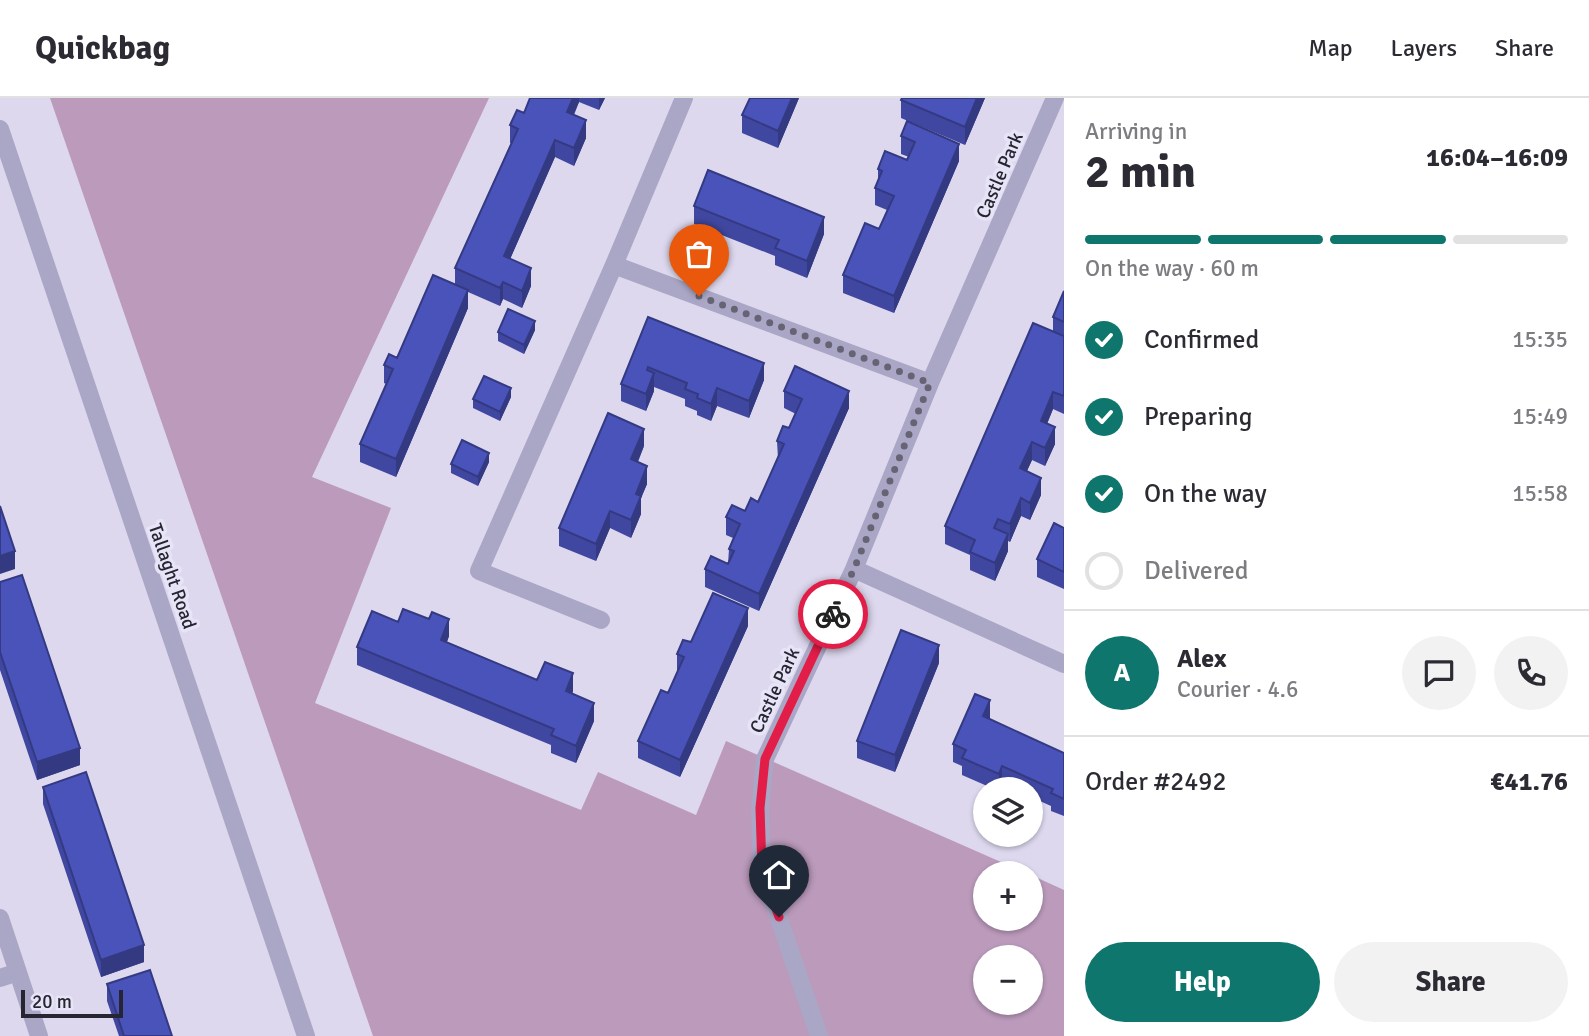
<!DOCTYPE html>
<html lang="en">
<head>
<meta charset="utf-8">
<style>
  :root { --surface:#fff; --page:#f2f2f3; --text:#2b2b33; --muted:#7c7c81; --line:#e1e1e2; --accent:#0f766e }
  body { margin:0; font-family:Signika,sans-serif; background:var(--page); color:var(--text); height:100vh; display:flex; flex-direction:column; font-size:26px; white-space:nowrap }
  * { box-sizing:border-box; margin:0 }
  p { font-size:23px; color:var(--muted) }
  .icon { flex:none; width:38px; height:38px; fill:none; stroke:currentColor; stroke-width:2; stroke-linecap:round; stroke-linejoin:round }
  .map { position:relative; flex:1; overflow:hidden }
  .drawer { display:flex; flex-direction:column; background:var(--surface); width:525px }
  .drawer>* { flex:none }
  .tools { position:absolute; left:973px; top:679px; display:grid; gap:14px }
  .tools a { display:grid; place-items:center; width:70px; height:70px; border-radius:50%; background:var(--surface); box-shadow:0 2px 5px #0004; font-size:35px }
  .scale { position:absolute; left:21px; bottom:18px; width:102px; box-sizing:border-box; padding-left:7px; border:4px solid #262632; border-top:0; font-size:19px; line-height:24px; white-space:nowrap; color:#262632; -webkit-text-stroke:5px #e8e4f7; paint-order:stroke }
  .pin { position:absolute; display:grid; place-items:center; width:60px; height:60px; color:#fff; margin:-72px -30px; border-radius:50% 50% 50% 0; rotate:-45deg; box-shadow:0 0 7px #0007 }
  .pin .icon { rotate:45deg }
  .courier { position:absolute; display:grid; place-items:center; width:70px; height:70px; margin:-35px; border:5px solid #e11d48; border-radius:50%; background:#fff; color:#222; box-shadow:0 2px 9px #0007 }
  .head em { font-style:normal; font-weight:800 }
  .head div { display:flex; flex-direction:column-reverse }
  .head { display:flex; align-items:center; justify-content:space-between; height:119px; padding:0 21px }
  h1 { font-size:46px; font-weight:800; line-height:52px }
  .bar { display:grid; grid-template-columns:repeat(4,1fr); gap:10px 7px; align-content:center; height:84px; padding:0 21px }
  .bar i { height:9px; border-radius:5px; background:var(--line) }
  .bar .current { background:var(--accent) }
  .bar p { grid-column:span 4 }
  .line { display:flex; align-items:center; gap:18px; padding:0 21px; border-top:2px solid var(--line) }
  .line div { flex:1 }
  .round { display:grid; place-items:center; flex:none; width:74px; height:74px; border-radius:37px; background:var(--page) }
  ol { padding:0 21px; list-style:none }
  li { display:flex; align-items:center; gap:21px; height:77px }
  li p { margin-inline-start:auto }
  li .icon { padding:7px; border-radius:50%; background:var(--accent); color:#fff; stroke-width:4 }
  li:last-child { color:var(--muted) }
  li i { width:38px; height:38px; border:4px solid var(--line); border-radius:50% }
  .cta { display:flex; gap:14px; margin-top:auto; padding:14px 21px }
  .cta a { flex:1; height:80px; border-radius:42px; background:var(--accent); color:#fff; font-size:28px; font-weight:800; line-height:80px; text-align:center }
  .cta a+a { background:var(--page); color:var(--text) }
  header { display:flex; align-items:center; gap:42px; box-sizing:border-box; height:98px; padding:0 35px; background:var(--surface); border-bottom:2px solid var(--line) }
  header strong { font-size:33px }
  nav { display:flex; gap:38px; margin-inline-start:auto; font-size:24px }
  main { display:flex; flex:1; min-height:0 }
  .map>svg:first-child { display:block }
  .green { fill:#bb9abb; fill-rule:evenodd }
  .lines { fill:none; stroke-linecap:round; stroke-linejoin:round }
  .minor { stroke:#aaa6c5; stroke-width:18 }
  .tertiary { stroke:#aaa6c5; stroke-width:18 }
  .wall { fill:#4047a0 }
  .shaded-wall { fill:#343a82 }
  .building { fill:#4a53ba; stroke:#343a82; stroke-width:2 }
  .done { stroke:#666474; stroke-width:7; stroke-dasharray:0 12.6 }
  .route { stroke:#e11d48; stroke-width:9 }
  .labels { text-anchor:middle; stroke-width:7; stroke-linejoin:round; paint-order:stroke }
  .street-label { font-size:19px; fill:#262632; stroke:#e8e4f7 }
</style>
</head>
<body>
<header>
<strong>Quickbag</strong>
<nav><a>Map</a><a>Layers</a><a>Share</a></nav>
</header>
<main>
<div class="map">
<svg width="1064" height="938" viewBox="0 0 1064 938">
  <rect width="100%" height="100%" fill="#ddd8ee"/>
  <path class="green" d="M50 0H489L312 379 391 410 315 605 581 712 598 674 696 717 726 643 1026 775H985V821H1031V777L1064 792V938H373ZM985 859H1031V905H985Z"/>
  <g class="lines">
    <path class="minor" d="M614 167 930 285
      M854 471 1064 566
      M601 522 479 473 614 167 684 0
      M0 820 39 938
      M0 880 18 874
      M819 938 762 771 760 710 765 661 854 471 930 285 1055 0"/>
    <path class="tertiary" d="M0 31 306 938"/>
  </g>
  <path class="wall" d="M530 0H605L599 12 579 4 574 17 586 40 574 68 555 59 510 161 531 188 522 210 503 201 500 208 468 194V210L396 379 360 364V346L386 286 384 285V267L397 260 455 187V170L511 45H510V27L524 15Z
    M750 0H799L778 50 742 35V17Z
    M985 0 965 47 901 20V2Z
    M901 38 959 63 894 215 843 195V177L879 131 887 112 875 107V90L878 83V71L907 62 909 59 901 56Z
    M694 108 824 136 807 180 775 167V158L694 126Z
    M1064 193V316L1053 311 1047 326 1055 346 1045 368 1032 362 1027 373 1041 397 1030 422 1021 418 1010 444 1008 443V453L995 483 970 472V457L945 446V428L1053 233V219Z
    M648 219 764 282 749 320 717 308 711 323 697 317V313L685 308V301L654 289V293L646 313 621 303V286Z
    M535 232 524 256 498 243V234Z
    M784 293 849 310 759 513 705 489V471L728 466 729 451 733 440 726 437V419L745 413 758 404 778 361 777 343 789 330 796 316 784 310Z
    M511 299 500 323 473 310V301Z
    M644 348 638 364 647 386 641 400V416L631 440 610 430 596 463 559 448V430Z
    M489 364 478 388 451 375V366Z
    M1064 430V491L1037 479V461Z
    M0 484 80 667 37 682 0 572Z
    M429 521 449 538 447 544 537 582 573 593 572 596 594 623 576 665 551 655V647L357 567V549L398 524Z
    M748 528 680 679 638 660V643L668 595 678 574 677 573V556L691 544Z
    M939 565 895 674 857 660V643Z
    M990 620 989 621 1064 655V718L1051 713V708L1031 699V691H1015L1002 685 1000 691H994L962 677V668L953 664V646Z
    M43 689 144 864 101 879 43 706Z
    M107 886 172 938H119L107 903Z"/>
  <path class="shaded-wall" d="M573 0H579V4L567 31V14Z
    M599 0H605L599 12Z
    M792 0H799L778 50V33Z
    M977 0H985L965 47V29Z
    M586 22V40L574 68V50Z
    M555 42V59L504 175V158Z
    M959 46V63L894 215V198Z
    M824 119V136L807 180V163Z
    M531 170V188L522 210V193Z
    M503 184V201L500 208V190Z
    M468 192V210L396 379V361Z
    M535 223V232L524 256V247Z
    M764 265V282L749 320V303Z
    M654 275V293L646 313V296Z
    M511 290V299L500 323V314Z
    M717 290V308L711 323V306Z
    M849 293V310L759 513V496Z
    M1053 294V311L1041 340V323Z
    M1055 329V346L1045 368V350Z
    M644 331V348L631 379V361Z
    M1032 344V362L1020 388V370Z
    M489 355V364L478 388V379Z
    M647 368V386L641 400V416L631 440V422L636 396Z
    M1041 380V397L1030 422V405Z
    M1021 400V418L1010 444V426Z
    M610 413V430L596 463V446Z
    M1008 436V453L995 483V465Z
    M15 453V471L0 476V458Z
    M748 510V528L680 679V662Z
    M449 521V538L441 559V542Z
    M939 547V565L895 674V657Z
    M573 575V593L566 611V593Z
    M990 602V620L983 636V618Z
    M594 605V623L576 665V648Z
    M80 650V667L37 682V664Z
    M1002 668V685L999 691V676Z
    M144 847V864L101 879V862Z"/>
  <path class="building" d="M530 0H573L567 14 586 22 574 50 555 42 504 158 531 170 522 193 503 184 500 190 455 170 518 31 510 27 517 12 524 15Z
    M750 0H792L778 33 742 17Z
    M902 0H977L965 29 901 2Z
    M907 23 959 46 894 198 843 177 865 125 879 131 894 98 875 90 882 73 878 71 885 53 907 62 915 44 901 38Z
    M708 72 824 119 807 163 775 150 779 142 694 108Z
    M433 177 468 192 396 361 360 346 393 271 384 267 389 256 397 260Z
    M1064 193V224L1053 219Z
    M508 211 535 223 524 247 498 234Z
    M648 219 764 265 749 303 717 290 711 306 697 300 698 296 685 291 687 285 648 269 647 272 654 275 646 296 621 286Z
    M1033 225 1064 238V298L1053 294 1041 323 1055 329 1045 350 1032 344 1020 370 1041 380 1030 405 1021 400 1010 426 998 421 994 430 1008 436 995 465 970 454 975 442 945 428Z
    M795 268 849 293 759 496 705 471 711 458 728 466 734 453 729 451 740 426 726 419 732 407 745 413 751 400 758 404 784 346 777 343 783 328 789 330 802 301 784 293Z
    M484 278 511 290 500 314 473 301Z
    M608 315 644 331 631 361 647 368 636 396 641 398 631 422 610 413 596 446 559 430Z
    M462 342 489 355 478 379 451 366Z
    M0 408 15 453 0 458Z
    M1054 425 1064 430V474L1037 461Z
    M22 477 80 650 37 664 0 554V484Z
    M713 495 748 510 680 662 638 643 661 592 668 595 684 559 677 556 683 542 691 544Z
    M403 511 429 521 432 514 449 521 441 542 537 582 545 564 573 575 566 593 594 605 576 648 551 637 554 631 357 549 372 513 398 524Z
    M901 532 939 547 895 657 857 643Z
    M975 596 990 602 983 618 1064 655V701L1051 695 1053 691 1002 668 999 676 962 660 966 652 953 646Z
    M86 674 144 847 101 862 43 689Z
    M150 872 172 938H124L107 886Z"/>
  <g class="lines">
    <path class="done" d="M699 198 930 285 854 471 833 516"/>
    <path class="route" d="M779 819 762 772 760 710 765 661 833 516"/>
  </g>
  <g class="labels">
    <g class="street-label">
      <text transform="translate(999 77) rotate(-67)" y="7">Castle Park</text>
      <text transform="translate(173 478) rotate(71)" y="7">Tallaght Road</text>
      <text transform="translate(774 592) rotate(-65)" y="7">Castle Park</text>
    </g>
  </g>
</svg>
<div class="tools">
<a><svg class="icon" aria-label="layers" viewBox="0 0 24 24"><path d="M12 4l9 5-9 5-9-5zM3 14l9 5 9-5"/></svg></a>
<a>+</a>
<a>−</a>
</div>
<div class="scale">20 m</div>
<div class="pin" style="left:699px;top:198px;background:#ea580c"><svg class="icon" aria-label="bag" viewBox="0 0 24 24"><path d="M5 8h14l-1 12H6zM9 8a3 3 0 0 1 6 0"/></svg></div>
<div class="pin" style="left:779px;top:819px;background:#1f2937"><svg class="icon" aria-label="home" viewBox="0 0 24 24"><path d="M3 11l9-7 9 7M6 9v11h12V9"/></svg></div>
<div class="courier" style="left:833px;top:516px"><svg class="icon" aria-label="bike" viewBox="0 0 24 24"><circle cx="6" cy="16" r="4"/><circle cx="18" cy="16" r="4"/><path d="M6 16l4-8h5l3 8M10 8l3 8H6M13 5h3"/></svg></div>
</div>
<section class="drawer">
<div class="head"><div><h1>2 min</h1><p>Arriving in</p></div><em>16:04–16:09</em></div>
<div class="bar"><i class="current"></i><i class="current"></i><i class="current"></i><i></i><p>On the way · 60 m</p></div>
<ol>
<li><svg class="icon" aria-label="check" viewBox="0 0 24 24"><path d="M5 12l5 5 9-10"/></svg>Confirmed<p>15:35</p></li>
<li><svg class="icon" aria-label="check" viewBox="0 0 24 24"><path d="M5 12l5 5 9-10"/></svg>Preparing<p>15:49</p></li>
<li><svg class="icon" aria-label="check" viewBox="0 0 24 24"><path d="M5 12l5 5 9-10"/></svg>On the way<p>15:58</p></li>
<li><i></i>Delivered</li>
</ol>
<div class="line" style="height:126px"><b class="round" style="background:var(--accent);color:#fff">A</b><div><b>Alex</b><p>Courier · 4.6</p></div><a class="round"><svg class="icon" aria-label="chat" viewBox="0 0 24 24"><path d="M4 5h16v11H9l-5 4z"/></svg></a><a class="round"><svg class="icon" aria-label="phone" viewBox="0 0 24 24"><path d="M5 4h4l2 5-3 2q2 4 5 5l2-3 5 2v4C11 20 4 13 5 4z"/></svg></a></div>
<div class="line" style="height:91px"><div>Order #2492</div><b>€41.76</b></div>
<div class="cta"><a>Help</a><a>Share</a></div>
</section>
</main>
</body>
</html>
